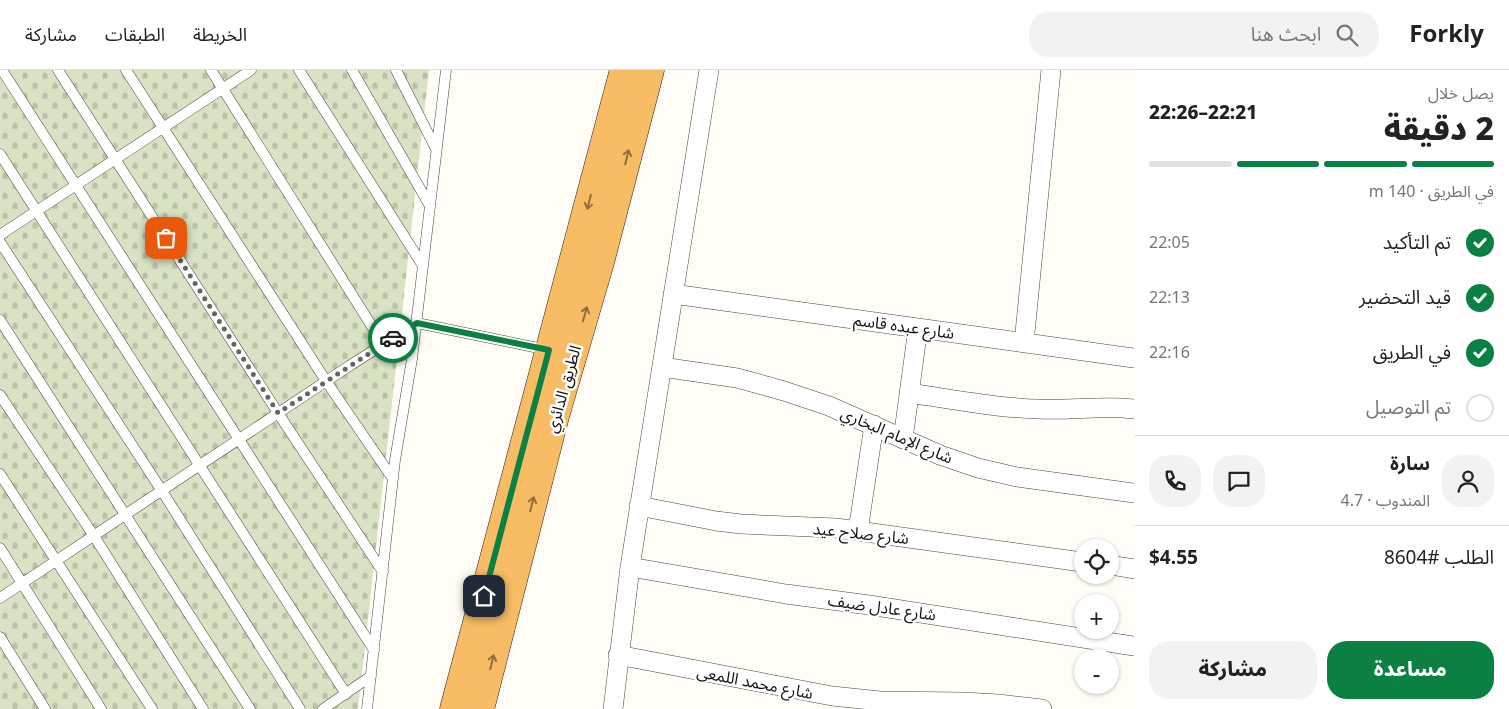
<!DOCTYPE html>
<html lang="ar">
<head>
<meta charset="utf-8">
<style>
  :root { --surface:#fff; --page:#f2f2f2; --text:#222; --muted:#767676; --line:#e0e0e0; --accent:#0b8043 }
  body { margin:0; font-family:Georgia,"Noto Sans Arabic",serif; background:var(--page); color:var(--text); direction:rtl; height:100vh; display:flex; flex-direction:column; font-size:19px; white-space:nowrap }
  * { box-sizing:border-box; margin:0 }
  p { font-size:16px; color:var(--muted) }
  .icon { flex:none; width:28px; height:28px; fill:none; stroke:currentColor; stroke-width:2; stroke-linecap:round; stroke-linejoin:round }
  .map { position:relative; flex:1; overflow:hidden; direction:ltr }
  .drawer { display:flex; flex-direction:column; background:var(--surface); width:375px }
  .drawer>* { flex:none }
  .controls { position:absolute; left:1074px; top:469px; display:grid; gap:10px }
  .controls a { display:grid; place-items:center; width:45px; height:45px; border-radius:50%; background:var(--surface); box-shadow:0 1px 4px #0004; font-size:25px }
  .pin { position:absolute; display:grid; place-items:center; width:42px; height:42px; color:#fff; margin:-21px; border-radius:10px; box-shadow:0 2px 8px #0006 }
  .courier { position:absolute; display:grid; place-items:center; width:50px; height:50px; margin:-25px; border:4px solid #0b8043; border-radius:50%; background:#fff; color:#222; box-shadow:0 1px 6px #0007 }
  .summary em { font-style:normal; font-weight:800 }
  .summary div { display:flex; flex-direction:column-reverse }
  .summary { display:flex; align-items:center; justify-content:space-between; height:85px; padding:0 15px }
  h1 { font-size:32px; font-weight:800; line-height:38px }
  .bar { display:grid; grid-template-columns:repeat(4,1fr); gap:8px 5px; align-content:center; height:60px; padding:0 15px }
  .bar i { height:6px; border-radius:4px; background:var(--line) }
  .bar .selected { background:var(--accent) }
  .bar p { grid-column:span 4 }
  .line { display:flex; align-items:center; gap:12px; padding:0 15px; border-top:1px solid var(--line) }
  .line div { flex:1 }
  .round { display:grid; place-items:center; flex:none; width:52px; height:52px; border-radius:20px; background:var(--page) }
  ol { padding:0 15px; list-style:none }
  li { display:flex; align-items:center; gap:15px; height:55px }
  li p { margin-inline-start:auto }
  li .icon { padding:5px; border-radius:50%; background:var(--accent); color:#fff; stroke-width:4 }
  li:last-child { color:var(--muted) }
  li i { width:28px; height:28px; border:2px solid var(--line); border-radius:50% }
  .cta { display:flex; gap:10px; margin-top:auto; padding:10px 15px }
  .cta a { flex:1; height:58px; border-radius:20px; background:var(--accent); color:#fff; font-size:20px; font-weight:800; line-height:58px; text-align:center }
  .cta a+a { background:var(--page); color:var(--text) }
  header { display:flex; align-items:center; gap:30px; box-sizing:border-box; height:70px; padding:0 25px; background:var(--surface); border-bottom:1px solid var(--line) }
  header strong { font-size:24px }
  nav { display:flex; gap:28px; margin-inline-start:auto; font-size:18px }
  .search { width:350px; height:45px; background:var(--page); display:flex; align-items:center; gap:12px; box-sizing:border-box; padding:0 18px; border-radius:20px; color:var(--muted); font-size:19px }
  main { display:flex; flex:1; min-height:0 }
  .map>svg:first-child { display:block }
  .cemetery { fill:url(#cemetery-stones) }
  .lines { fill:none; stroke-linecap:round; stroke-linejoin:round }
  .service-casing { stroke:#444; stroke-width:11 }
  .minor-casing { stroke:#444; stroke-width:20 }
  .trunk-casing { stroke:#222; stroke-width:29 }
  .service { stroke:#fff; stroke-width:10 }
  .minor { stroke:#fff; stroke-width:19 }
  .trunk { stroke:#f7bc64; stroke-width:28 }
  .oneway { stroke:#906f3f }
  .done { stroke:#646461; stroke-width:5; stroke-dasharray:0 9 }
  .route { stroke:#0b8043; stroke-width:6 }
  .labels { text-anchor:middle; stroke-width:5; stroke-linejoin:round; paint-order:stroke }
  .street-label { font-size:16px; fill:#111; stroke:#fff }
</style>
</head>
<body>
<header>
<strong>Forkly</strong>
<div class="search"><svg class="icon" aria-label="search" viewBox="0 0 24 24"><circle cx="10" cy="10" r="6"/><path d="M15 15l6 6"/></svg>ابحث هنا</div>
<nav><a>الخريطة</a><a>الطبقات</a><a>مشاركة</a></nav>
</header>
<main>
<section class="drawer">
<div class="summary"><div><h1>2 دقيقة</h1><p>يصل خلال</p></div><em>22:21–22:26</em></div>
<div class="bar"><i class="selected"></i><i class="selected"></i><i class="selected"></i><i></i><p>في الطريق · 140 m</p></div>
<ol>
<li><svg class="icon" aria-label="check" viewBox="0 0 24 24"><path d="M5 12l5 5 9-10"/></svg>تم التأكيد<p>22:05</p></li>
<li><svg class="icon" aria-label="check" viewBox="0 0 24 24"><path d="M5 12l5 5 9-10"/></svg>قيد التحضير<p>22:13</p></li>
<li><svg class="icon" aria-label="check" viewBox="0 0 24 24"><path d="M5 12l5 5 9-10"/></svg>في الطريق<p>22:16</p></li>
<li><i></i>تم التوصيل</li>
</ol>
<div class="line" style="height:90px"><a class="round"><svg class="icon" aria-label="person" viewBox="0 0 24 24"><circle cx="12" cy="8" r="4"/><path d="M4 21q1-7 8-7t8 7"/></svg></a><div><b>سارة</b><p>المندوب · 4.7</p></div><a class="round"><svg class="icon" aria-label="chat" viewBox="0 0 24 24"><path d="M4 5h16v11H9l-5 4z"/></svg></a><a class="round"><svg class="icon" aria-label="phone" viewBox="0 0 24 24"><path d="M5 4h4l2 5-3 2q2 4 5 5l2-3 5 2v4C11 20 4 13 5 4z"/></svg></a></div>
<div class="line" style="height:65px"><div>الطلب #8604</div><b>$4.55</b></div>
<div class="cta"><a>مساعدة</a><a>مشاركة</a></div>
</section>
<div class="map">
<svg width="1134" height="639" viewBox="0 0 1134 639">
  <defs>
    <pattern id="cemetery-stones" width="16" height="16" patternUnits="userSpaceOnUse" patternTransform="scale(1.25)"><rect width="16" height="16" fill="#d9e3c4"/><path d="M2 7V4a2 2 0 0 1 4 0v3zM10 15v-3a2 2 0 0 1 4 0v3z" fill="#b9c2a7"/></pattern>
  </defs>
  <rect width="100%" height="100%" fill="#fffdf5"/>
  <path class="cemetery" d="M0 0H429L358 639H0Z"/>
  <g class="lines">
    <g class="service-casing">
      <path id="service" d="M2 0 374 580
        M58 0 278 343 383 502
        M126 0 326 311 393 409
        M211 0 383 274
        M299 0 423 196
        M352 0 430 136
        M396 0 436 79
        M0 84 346 624
        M0 165 251 0
        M0 172 162 421 300 639
        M0 250 250 639
        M0 325 94 466 203 639
        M0 404 152 639
        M0 478 101 639
        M0 528 349 296 417 253 548 280
        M0 567 45 639
        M323 639 371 606
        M367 639 395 390 412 289 446 0"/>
    </g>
    <g class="minor-casing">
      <path id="minor" d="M673 224 1134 288
        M1024 273 1051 0
        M662 297 737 308 784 321 829 336 940 385 978 398 1017 407 1134 423
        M909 323C952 329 995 338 1038 339 1070 341 1102 335 1134 339
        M903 369 918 258
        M639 436 716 451 741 454 836 458 1082 492
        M858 461 874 355
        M1110 495 1134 499
        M630 497 786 524 869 535 1134 576
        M618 585 832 626 880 631 963 632 998 634 1042 639
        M613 639 630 497 709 0"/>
    </g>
    <g class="trunk-casing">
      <path id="trunk" d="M454 639 624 0
        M480 639 555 346 600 192 650 0"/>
    </g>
    <use href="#service" class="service"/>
    <use href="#minor" class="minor"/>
    <use href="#trunk" class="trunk"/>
  </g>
  <defs><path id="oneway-shaft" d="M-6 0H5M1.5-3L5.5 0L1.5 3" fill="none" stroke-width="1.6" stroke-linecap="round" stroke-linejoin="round" transform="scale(1.25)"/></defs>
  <g class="oneway">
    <use href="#oneway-shaft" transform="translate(627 87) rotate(-76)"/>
    <use href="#oneway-shaft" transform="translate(589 132) rotate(105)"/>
    <use href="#oneway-shaft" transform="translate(585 244) rotate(-74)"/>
    <use href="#oneway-shaft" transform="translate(532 434) rotate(-76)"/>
    <use href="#oneway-shaft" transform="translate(492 592) rotate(-76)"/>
  </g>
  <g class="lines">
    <path class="done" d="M166 168 278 343 393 268"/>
    <path class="route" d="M393 268 417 253 549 280 484 526"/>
  </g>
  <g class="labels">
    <g class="street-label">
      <text transform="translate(904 256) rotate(8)" y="6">شارع عبده قاسم</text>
      <text transform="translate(563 319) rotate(-74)" y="6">الطريق الدائري</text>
      <text transform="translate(897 365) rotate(23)" y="6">شارع الإمام البخاري</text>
      <text transform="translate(861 463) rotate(6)" y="6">شارع صلاح عيد</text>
      <text transform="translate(882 537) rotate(8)" y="6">شارع عادل ضيف</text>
      <text transform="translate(755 612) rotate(11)" y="6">شارع محمد اللمعى</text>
    </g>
  </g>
</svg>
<div class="controls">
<a><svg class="icon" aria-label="locate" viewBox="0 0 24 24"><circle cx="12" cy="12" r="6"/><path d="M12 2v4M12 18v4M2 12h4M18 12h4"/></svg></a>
<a>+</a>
<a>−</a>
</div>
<div class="pin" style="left:166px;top:168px;background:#ea580c"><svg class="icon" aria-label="bag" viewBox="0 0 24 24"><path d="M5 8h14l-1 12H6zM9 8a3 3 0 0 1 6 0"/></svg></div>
<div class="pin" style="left:484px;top:526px;background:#1f2937"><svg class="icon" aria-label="home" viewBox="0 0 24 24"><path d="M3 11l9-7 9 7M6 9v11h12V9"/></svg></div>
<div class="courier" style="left:393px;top:268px"><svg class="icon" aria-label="car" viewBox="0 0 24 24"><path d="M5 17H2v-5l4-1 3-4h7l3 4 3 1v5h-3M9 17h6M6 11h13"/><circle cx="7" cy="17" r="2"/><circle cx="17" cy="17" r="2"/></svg></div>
</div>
</main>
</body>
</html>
